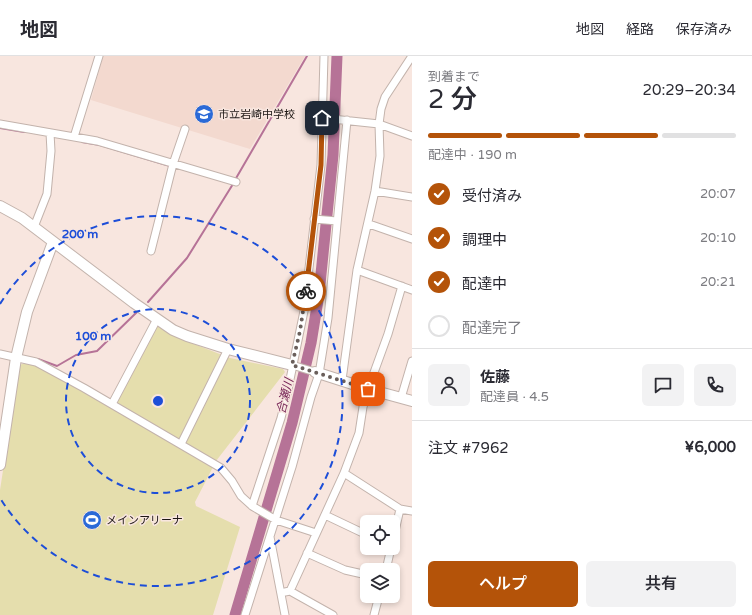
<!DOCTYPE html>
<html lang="ja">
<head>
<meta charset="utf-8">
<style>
  :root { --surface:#fff; --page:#f2f2f3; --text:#2b2b33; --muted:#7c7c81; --line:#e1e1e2; --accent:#b45309 }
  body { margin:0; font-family:"Varela Round","Noto Sans JP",sans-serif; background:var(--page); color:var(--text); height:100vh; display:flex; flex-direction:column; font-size:15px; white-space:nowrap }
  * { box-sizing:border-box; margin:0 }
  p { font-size:13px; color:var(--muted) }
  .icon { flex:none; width:22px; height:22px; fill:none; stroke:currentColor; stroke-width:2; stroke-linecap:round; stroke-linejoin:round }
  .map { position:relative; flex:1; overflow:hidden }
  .side { display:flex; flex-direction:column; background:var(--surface); width:340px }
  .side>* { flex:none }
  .tools { position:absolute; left:360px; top:459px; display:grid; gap:8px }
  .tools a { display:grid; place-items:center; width:40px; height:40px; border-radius:6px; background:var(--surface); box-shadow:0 2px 6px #0003; font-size:20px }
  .pin { position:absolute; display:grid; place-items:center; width:34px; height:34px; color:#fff; margin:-17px; border-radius:8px; box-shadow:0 2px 6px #0006 }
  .courier { position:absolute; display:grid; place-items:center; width:40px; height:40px; margin:-20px; border:3px solid #b45309; border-radius:50%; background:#fff; color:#222; box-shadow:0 1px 5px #0007 }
  .headline em { font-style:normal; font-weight:600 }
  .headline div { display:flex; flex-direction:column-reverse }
  .headline { display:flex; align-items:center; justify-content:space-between; height:68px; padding:0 16px }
  h1 { font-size:26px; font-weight:600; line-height:30px }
  .bar { display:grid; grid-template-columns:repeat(4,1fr); gap:6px 4px; align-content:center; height:48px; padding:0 16px }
  .bar i { height:5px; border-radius:3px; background:var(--line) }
  .bar .selected { background:var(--accent) }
  .bar p { grid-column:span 4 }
  .line { display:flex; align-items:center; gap:10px; padding:0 16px; border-top:1px solid var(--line) }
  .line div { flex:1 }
  .round { display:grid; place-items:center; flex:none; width:42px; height:42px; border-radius:6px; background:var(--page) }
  ol { padding:0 16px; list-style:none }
  li { display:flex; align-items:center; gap:12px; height:44px }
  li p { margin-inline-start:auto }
  li .icon { padding:4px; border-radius:50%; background:var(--accent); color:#fff; stroke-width:4 }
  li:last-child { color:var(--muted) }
  li i { width:22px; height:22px; border:2px solid var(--line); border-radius:50% }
  .button { display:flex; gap:8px; margin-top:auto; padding:8px 16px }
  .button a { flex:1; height:46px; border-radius:6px; background:var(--accent); color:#fff; font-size:16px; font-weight:600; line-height:46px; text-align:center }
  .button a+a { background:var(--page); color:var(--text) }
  header { display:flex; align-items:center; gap:24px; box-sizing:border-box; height:56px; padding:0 20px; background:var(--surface); border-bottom:1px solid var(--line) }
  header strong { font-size:19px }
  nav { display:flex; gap:22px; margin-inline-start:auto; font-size:14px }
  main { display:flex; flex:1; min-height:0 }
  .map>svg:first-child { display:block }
  .built { fill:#f3d9cf }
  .green { fill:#e5dead }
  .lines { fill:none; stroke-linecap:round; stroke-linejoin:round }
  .stream { stroke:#b67397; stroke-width:2 }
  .river { stroke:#b67397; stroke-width:11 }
  .street-casing { stroke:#c3b3ac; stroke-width:9 }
  .secondary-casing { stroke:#c3b3ac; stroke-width:12 }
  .street { stroke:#fff; stroke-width:7 }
  .secondary { stroke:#fff; stroke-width:10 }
  .done { stroke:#6a5f5b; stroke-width:4; stroke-dasharray:0 7.2 }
  .route { stroke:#b45309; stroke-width:5 }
  .ring { fill:none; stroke:#1d4ed8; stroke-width:2; stroke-dasharray:7 5 }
  .labels { text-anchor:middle; stroke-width:3; stroke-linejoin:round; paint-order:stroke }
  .poi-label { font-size:11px; fill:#1d1714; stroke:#f8e6df; text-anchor:start }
  .water-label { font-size:12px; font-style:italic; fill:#782758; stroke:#f8e6df }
  .centre { fill:#1d4ed8; stroke:#f8e6df; stroke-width:2 }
  .ring-label { font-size:12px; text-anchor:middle; font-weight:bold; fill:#1d4ed8; stroke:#f8e6df; stroke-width:3; stroke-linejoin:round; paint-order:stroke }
</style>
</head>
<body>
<header>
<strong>地図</strong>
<nav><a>地図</a><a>経路</a><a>保存済み</a></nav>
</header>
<main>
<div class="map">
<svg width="412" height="559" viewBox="0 0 412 559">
  <rect width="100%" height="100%" fill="#f8e6df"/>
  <path class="built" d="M103 0H305L250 93 91 44Z"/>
  <path class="green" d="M157 270 181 283 230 302 283 313 285 316 216 405 115 347Z
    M22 308H28L40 311 213 411 195 446 196 450 240 471 213 559H0V434L19 310Z"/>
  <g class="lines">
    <path class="stream" d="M0 72 24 76
      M82 86 100 89 170 110
      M235 124 307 0
      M148 246 187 202 233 128
      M38 303 57 310 76 299 97 295 137 256"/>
    <path class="river" d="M235 559 292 367 311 287 319 238 333 99 337 0"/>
    <g class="street-casing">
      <path id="street" d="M323 62 379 68 412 80
        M0 68 97 85 236 126
        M74 81 99 0
        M375 135 412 141
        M314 163 337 165
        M369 168 412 183
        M34 171 47 138 51 95 50 77
        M151 195 173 108 185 73
        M357 214 412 234
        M0 298 36 306 84 332 221 412 232 425 241 440 252 450 276 464 316 477
        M292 309 315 316
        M342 324 357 214 375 135 380 100 379 68 381 53 385 41 412 0
        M401 342 412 305
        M112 348 157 263
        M181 388 228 293
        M344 417 400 453 412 455
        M252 450 281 362 287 338 304 255 321 109 324 0
        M325 459 367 479
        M270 481 285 559
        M393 484 400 453
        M307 497 345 514 367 519
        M386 514 391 492
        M290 535 344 417 359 377 363 351 368 333 388 278 402 230
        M285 536 290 535 333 559
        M245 559 292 411 311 341 319 318 328 262 347 64
        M374 559 379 540"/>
    </g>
    <g class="secondary-casing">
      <path id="secondary" d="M0 150 22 162 134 247 173 274 187 280 228 293 292 309
        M315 316 368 333 412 345
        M0 409 16 302 27 256 53 186"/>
    </g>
    <use href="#street" class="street"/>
    <use href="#secondary" class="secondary"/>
  </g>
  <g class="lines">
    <path class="done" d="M306 235 300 275 292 309 368 333"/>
    <path class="route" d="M306 235 321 109 322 62"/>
  </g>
  <g class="ring">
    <circle cx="158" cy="345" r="92"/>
    <path d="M0 248A185 185 0 1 1 0 442"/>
  </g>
  <defs>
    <g id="school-disc" transform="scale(1)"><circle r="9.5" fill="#2b6ad7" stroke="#f8e6df"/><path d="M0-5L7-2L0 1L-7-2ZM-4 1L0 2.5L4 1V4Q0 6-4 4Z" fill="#fff"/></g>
    <g id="stadium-disc" transform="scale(1)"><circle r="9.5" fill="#2b6ad7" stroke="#f8e6df"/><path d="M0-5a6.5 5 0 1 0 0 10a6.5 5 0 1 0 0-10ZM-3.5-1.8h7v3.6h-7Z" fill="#fff"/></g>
  </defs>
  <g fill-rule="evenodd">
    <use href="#school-disc" x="204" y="58"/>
    <use href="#stadium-disc" x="92" y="464"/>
  </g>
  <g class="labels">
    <g class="poi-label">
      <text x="218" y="62">市立岩崎中学校</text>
      <text x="106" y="468">メインアリーナ</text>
    </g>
    <g class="water-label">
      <text transform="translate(285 340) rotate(-76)" y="4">合瀬川</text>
    </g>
  </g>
  <circle cx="158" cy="345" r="6" class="centre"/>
  <g class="ring-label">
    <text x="80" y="182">200 m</text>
    <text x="93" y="284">100 m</text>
  </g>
</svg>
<div class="tools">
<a><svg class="icon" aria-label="locate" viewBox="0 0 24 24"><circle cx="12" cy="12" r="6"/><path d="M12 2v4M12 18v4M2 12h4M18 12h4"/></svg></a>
<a><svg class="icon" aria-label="layers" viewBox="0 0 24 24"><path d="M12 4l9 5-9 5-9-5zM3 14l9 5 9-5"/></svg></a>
</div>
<div class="pin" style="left:368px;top:333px;background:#ea580c"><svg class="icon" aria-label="bag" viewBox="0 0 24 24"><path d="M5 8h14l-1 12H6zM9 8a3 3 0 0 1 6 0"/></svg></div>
<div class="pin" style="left:322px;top:62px;background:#1f2937"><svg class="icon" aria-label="home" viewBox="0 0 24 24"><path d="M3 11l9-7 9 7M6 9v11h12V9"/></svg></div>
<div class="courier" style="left:306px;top:235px"><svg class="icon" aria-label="bike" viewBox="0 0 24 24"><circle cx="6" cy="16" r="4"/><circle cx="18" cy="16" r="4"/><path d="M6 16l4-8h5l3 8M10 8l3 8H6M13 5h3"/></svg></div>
</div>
<section class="side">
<div class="headline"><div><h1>2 分</h1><p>到着まで</p></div><em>20:29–20:34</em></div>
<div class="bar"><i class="selected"></i><i class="selected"></i><i class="selected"></i><i></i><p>配達中 · 190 m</p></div>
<ol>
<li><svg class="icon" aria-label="check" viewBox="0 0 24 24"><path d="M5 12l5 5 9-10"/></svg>受付済み<p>20:07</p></li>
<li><svg class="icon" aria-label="check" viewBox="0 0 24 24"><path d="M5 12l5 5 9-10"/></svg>調理中<p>20:10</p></li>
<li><svg class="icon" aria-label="check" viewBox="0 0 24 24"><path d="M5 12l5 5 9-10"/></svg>配達中<p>20:21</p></li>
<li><i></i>配達完了</li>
</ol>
<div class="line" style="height:72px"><a class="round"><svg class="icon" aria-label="person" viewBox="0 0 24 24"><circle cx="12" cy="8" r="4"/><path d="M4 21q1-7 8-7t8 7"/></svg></a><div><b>佐藤</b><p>配達員 · 4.5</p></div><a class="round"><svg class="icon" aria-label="chat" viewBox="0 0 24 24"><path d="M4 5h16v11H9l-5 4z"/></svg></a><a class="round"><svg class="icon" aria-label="phone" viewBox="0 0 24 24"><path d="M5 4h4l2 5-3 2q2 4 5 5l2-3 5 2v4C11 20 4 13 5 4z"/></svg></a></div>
<div class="line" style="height:52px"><div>注文 #7962</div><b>¥6,000</b></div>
<div class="button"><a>ヘルプ</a><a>共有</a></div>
</section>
</main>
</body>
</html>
